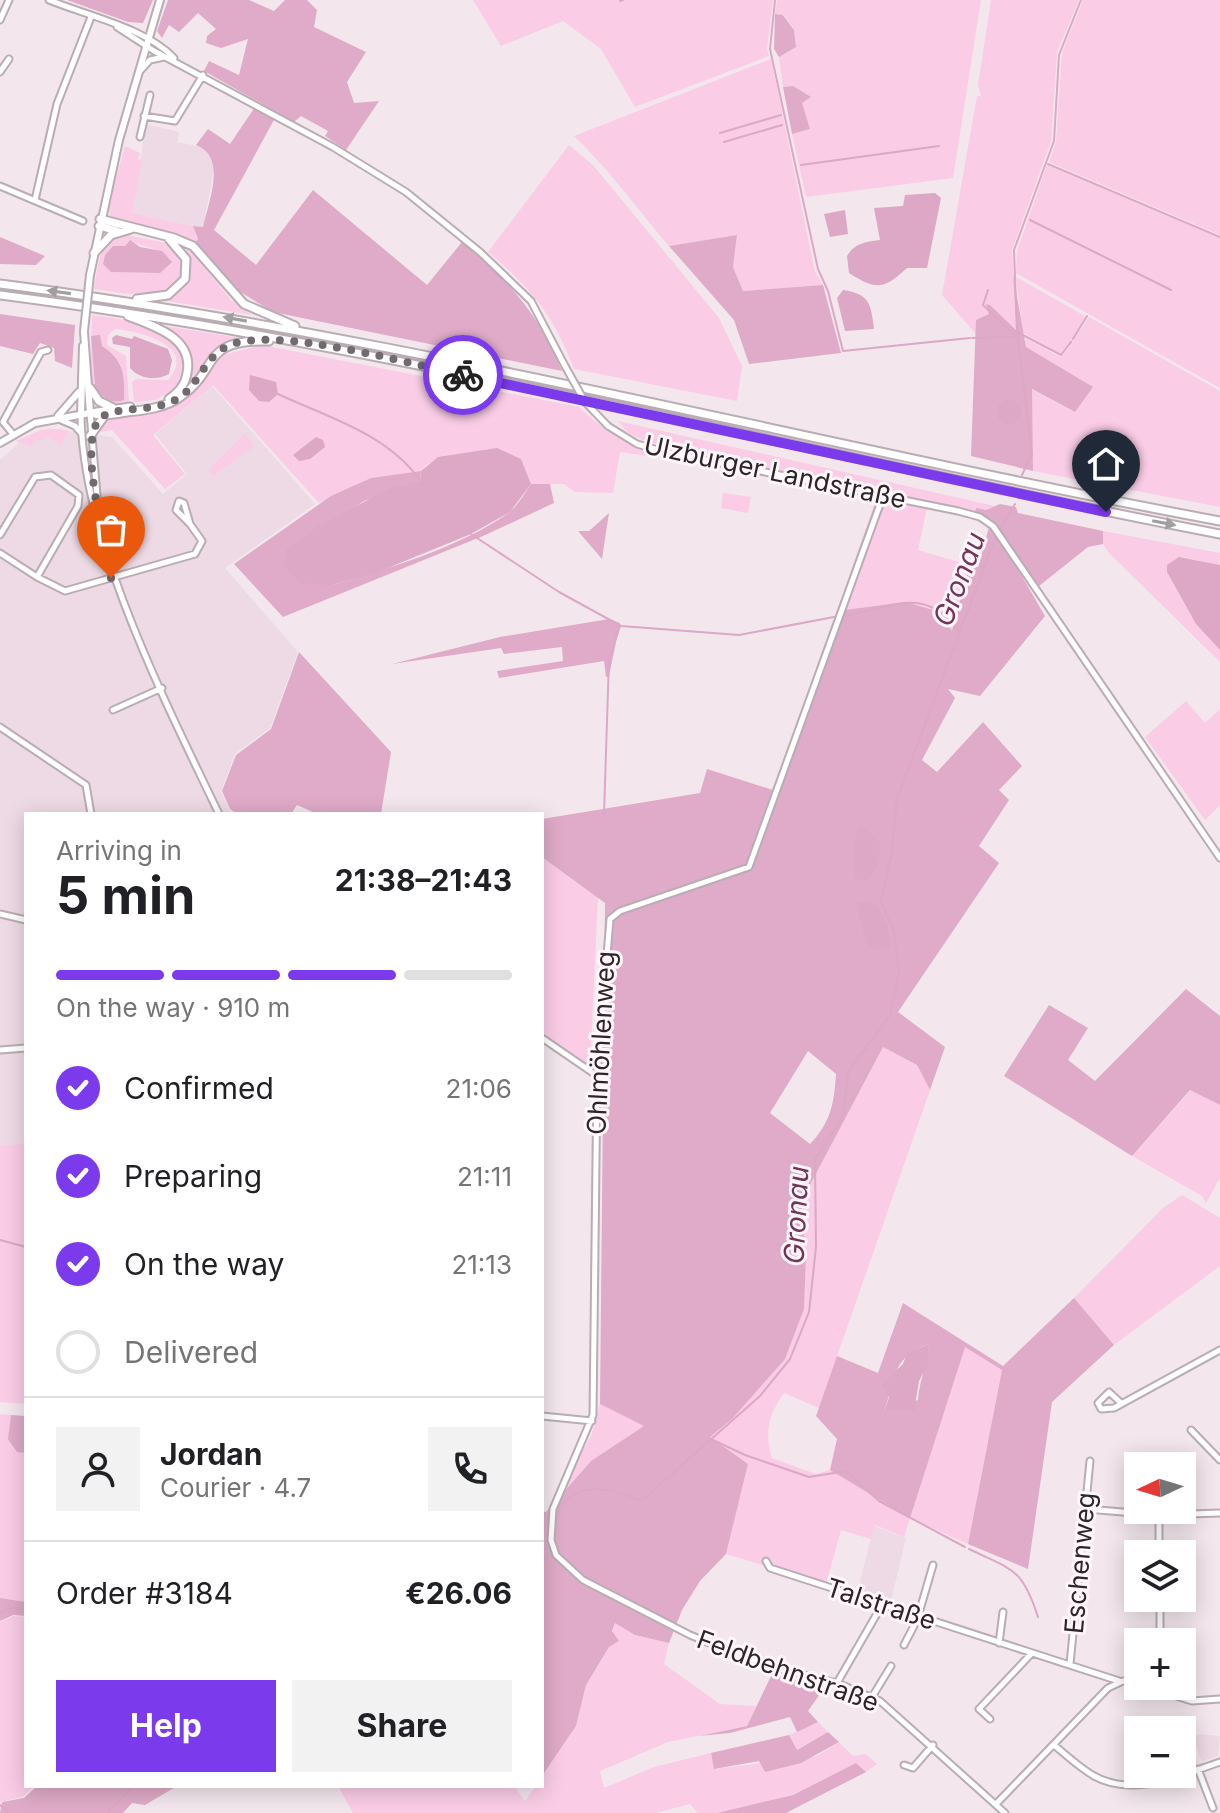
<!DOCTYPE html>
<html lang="en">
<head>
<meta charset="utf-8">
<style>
  :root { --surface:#fff; --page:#f2f2f2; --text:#202124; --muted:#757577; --line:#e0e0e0; --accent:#7c3aed }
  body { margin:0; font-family:Inter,sans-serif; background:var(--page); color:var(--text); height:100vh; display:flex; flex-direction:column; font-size:30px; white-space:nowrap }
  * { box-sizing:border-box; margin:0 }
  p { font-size:26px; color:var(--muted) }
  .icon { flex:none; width:44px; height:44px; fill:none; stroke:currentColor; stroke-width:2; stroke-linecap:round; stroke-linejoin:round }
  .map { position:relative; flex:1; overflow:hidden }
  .side { position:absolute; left:24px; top:812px; width:520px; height:976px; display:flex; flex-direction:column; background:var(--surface); border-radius:0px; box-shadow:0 4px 20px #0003 }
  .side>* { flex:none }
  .needle { width:52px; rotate:266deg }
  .buttons { position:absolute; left:1124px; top:1452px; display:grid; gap:16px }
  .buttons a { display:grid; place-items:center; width:72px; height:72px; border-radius:0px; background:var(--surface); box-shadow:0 4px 20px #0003; font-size:40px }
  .pin { position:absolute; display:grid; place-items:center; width:68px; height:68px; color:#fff; margin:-82px -34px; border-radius:50% 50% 50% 0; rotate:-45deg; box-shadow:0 0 8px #0007 }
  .pin .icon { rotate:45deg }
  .courier { position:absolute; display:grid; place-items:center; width:80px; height:80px; margin:-40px; border:6px solid #7c3aed; border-radius:50%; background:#fff; color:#222; box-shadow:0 2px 10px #0007 }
  .head em { font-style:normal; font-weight:700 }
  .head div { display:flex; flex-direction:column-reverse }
  .head { display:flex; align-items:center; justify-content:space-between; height:136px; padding:0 32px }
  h1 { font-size:52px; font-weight:700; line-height:60px }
  .bar { display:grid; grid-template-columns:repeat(4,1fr); gap:12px 8px; align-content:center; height:96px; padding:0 32px }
  .bar i { height:10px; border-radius:6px; background:var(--line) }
  .bar .active { background:var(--accent) }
  .bar p { grid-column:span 4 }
  .line { display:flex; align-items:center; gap:20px; padding:0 32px; border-top:2px solid var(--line) }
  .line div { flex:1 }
  .round { display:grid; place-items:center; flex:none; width:84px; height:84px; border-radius:0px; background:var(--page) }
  ol { padding:0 32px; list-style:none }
  li { display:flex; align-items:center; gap:24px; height:88px }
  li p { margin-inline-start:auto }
  li .icon { padding:8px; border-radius:50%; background:var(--accent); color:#fff; stroke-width:4 }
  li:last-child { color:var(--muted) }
  li i { width:44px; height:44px; border:4px solid var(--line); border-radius:50% }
  .button { display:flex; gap:16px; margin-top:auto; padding:16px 32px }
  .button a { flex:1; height:92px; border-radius:0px; background:var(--accent); color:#fff; font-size:32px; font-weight:700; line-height:92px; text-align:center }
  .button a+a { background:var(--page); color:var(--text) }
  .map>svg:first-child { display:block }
  .built { fill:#eedae4 }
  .green { fill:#facce6; fill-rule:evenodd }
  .forest { fill:#dfabc8; fill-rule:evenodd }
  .water { fill:#dca8c5 }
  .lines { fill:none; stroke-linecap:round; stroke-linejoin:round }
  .stream { stroke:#dca8c5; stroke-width:2 }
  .minor-casing { stroke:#b9adb3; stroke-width:9 }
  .major-casing { stroke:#b9adb3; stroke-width:10 }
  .highway-casing { stroke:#b9adb3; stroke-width:11 }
  .minor { stroke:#fff; stroke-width:5 }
  .major { stroke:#fff; stroke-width:6 }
  .highway { stroke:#fff; stroke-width:7 }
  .minor-bridge-casing { stroke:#b9adb3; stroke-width:9; stroke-linecap:butt }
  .major-bridge-casing { stroke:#b9adb3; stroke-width:10; stroke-linecap:butt }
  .minor-bridge { stroke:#fff; stroke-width:5 }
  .major-bridge { stroke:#fff; stroke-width:6 }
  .oneway { fill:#a09e9f }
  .done { stroke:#716a6e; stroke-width:8; stroke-dasharray:0 14.4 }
  .route { stroke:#7c3aed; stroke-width:10 }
  .labels { text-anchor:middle; stroke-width:6; stroke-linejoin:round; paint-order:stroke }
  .street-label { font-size:26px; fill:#2b2729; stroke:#fff5fa }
  .water-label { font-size:28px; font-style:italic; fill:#72345a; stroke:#fff5fa }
</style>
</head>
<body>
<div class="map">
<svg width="1220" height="1813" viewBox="0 0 1220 1813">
  <rect width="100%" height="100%" fill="#f3e7ed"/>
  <path class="built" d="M146 124 179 132 178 142 202 147 211 156 214 168 203 228 132 213Z
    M212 386 315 504 225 568 298 652 270 728 235 754 221 791 231 814H26V1143L0 1146V460L20 442 48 428 112 437 163 494 187 474 155 434Z
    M874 1526 906 1538 890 1605 857 1593Z
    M1199 1734 1220 1736 1218 1756 1202 1761 1192 1738Z"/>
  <path class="green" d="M473 0H773L767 48 769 56 635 107 601 49 563 21 501 46Z
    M777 0H981L953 178 806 197 792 134 810 129 793 86 783 87 779 57 796 47 794 29 784 15 775 14Z
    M991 0H1079L1057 52 1051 141 1012 250 1017 332 990 305H986L990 314 976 320V334L942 295 977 96H981L978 85Z
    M1083 0H1220V235L1049 162 1056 142 1062 53Z
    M771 59 815 272 823 285 743 291 733 267 737 235 669 246C637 209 609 169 574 136Z
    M569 145 593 165 719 318 742 366 737 401 574 369C554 316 531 288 488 252Z
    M125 146 140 153 138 159 142 160 132 213 193 226 198 240 195 243 110 216 108 205Z
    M1047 165 1220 238V388L1016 273 1017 251Z
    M121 234 162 242 174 247 182 258C189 309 124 293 94 289 98 269 97 244 121 234ZM128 241 161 251 160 273 111 272 113 246H125Z
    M176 241 188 247 231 300 252 315 161 300C192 289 202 266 176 241Z
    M1016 277 1085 316 1074 340 1089 317 1220 391V507L1033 471 1031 389 1074 412 1026 347 1025 338 1060 357 1073 344 1060 354 1023 333Z
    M92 315C125 320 173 323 184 362L176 389 155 400 134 402 132 382 136 379 168 380C199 346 139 331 115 329L108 335 107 345 126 356 129 401 117 404 102 400 90 377ZM91 336H100L102 346C124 359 125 375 124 399 111 405 101 397 95 386Z
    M158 325 240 338 210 357 179 395C202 366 188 341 158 325Z
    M262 345 579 407C614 441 643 449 689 462L620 452 613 493 575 492 564 484H531L521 459 428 463 421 471 371 478 319 503 213 385 153 435 185 474 165 489 112 430 95 433C110 406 151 419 176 405 197 394 207 373 223 355Z
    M618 421 995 506 975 514 702 456 647 442 628 433Z
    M61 429 69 431 61 445 46 436 43 440H35L31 446 16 441 41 430Z
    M245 433 254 446 213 476 208 470Z
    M723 493 751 497 748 513 721 508Z
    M876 499 927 508 918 550 969 565 952 632 905 602 837 611Z
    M127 523 129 528 138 527V523L144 526V539L134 554 125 549 121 531Z
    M1103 531 1220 553 1219 566 1183 557 1167 572 1196 624 1220 650V662L1108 552 1103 544Z
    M1186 701 1205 723 1220 709V805L1205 820 1145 737Z
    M542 857 598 897 590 1067 542 1034Z
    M883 1047 917 1065 930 1090 819 1408 784 1393C769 1413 764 1433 772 1458L816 1474 830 1470 910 1517 964 1346 1002 1370 968 1544 910 1518 904 1537 875 1525 871 1539 841 1530 826 1584 726 1554 748 1464 709 1437 732 1419 804 1309 806 1255 801 1202Z
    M1191 1090 1220 1105V1178L1206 1203 1202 1196 1132 1156Z
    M26 1143V1404L0 1402V1146Z
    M1182 1195 1220 1218V1266L1114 1345 1074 1298 1163 1208Z
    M600 1404 645 1426 591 1461 554 1502 591 1436Z
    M0 1414 11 1415 9 1430 17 1452 26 1453V1602L0 1598Z
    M13 1616 26 1617V1786H34L23 1797 0 1802V1622Z
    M615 1622 635 1635 669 1643 664 1664 720 1704 756 1706 747 1726 668 1742 600 1771 604 1788 654 1767 711 1753 715 1769 817 1756 839 1742 853 1756 866 1754 877 1764 866 1772 856 1763 793 1795 717 1813H698L690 1804 655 1813H353L338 1786H514L525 1801 536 1786H542V1776L576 1726 586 1685 609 1647Z
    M818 1722 828 1732 796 1750 789 1735Z"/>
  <path class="forest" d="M67 0H153L143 23 128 22Z
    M168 0H249L274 11 285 0H307L317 10 314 27 366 52 347 82 354 103 379 101 346 150 325 136 328 131 301 116 294 122 204 71 209 61 239 75 248 39 221 48 206 43 207 36 216 29 198 13 179 32 169 25 162 38 157 31Z
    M775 14 783 15 794 30 796 47 779 57 774 49Z
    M793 86 811 97 802 103 810 129 792 134 783 87Z
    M255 107 275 118 214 230 256 265 313 190 427 285 462 242C508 279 540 316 562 371L273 312 237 290 195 243 198 239 193 226 203 227C208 203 228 157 196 145L208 129 230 144Z
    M737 235 733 267 743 291 823 285 841 353 749 364 734 320 669 246Z
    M0 237 45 256 36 265 0 264Z
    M130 240 140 247 162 251 172 262 160 273 111 272 103 264 105 255 113 246H125Z
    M1013 274 1026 347 1093 387 1075 412 1032 389 1033 471 971 456 976 320 989 314 986 304 990 305 1017 331Z
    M0 314 75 325 72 368 55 361 54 348 40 343 33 354 0 346Z
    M100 335 102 346C124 360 125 375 124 400 111 405 101 397 95 386L91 336Z
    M421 471 420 481 364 501 344 514 332 585C387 569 460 547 507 514 517 507 524 494 531 484H550L554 503 483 536 283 617 234 564 331 496 371 478Z
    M1000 504 1016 507 1018 513 1103 531V544L1088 547 1039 586 995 525 975 514 976 508 986 510Z
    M609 513 602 559 578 531H589Z
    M989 527 1002 542 1045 616 980 696 948 689 955 698 922 760 937 772 983 722 1022 766 999 790 1009 800 979 846 999 863 898 1012 945 1047 930 1090 917 1065 883 1047 801 1202 806 1256 804 1309 785 1359 732 1419 710 1437 748 1464 726 1554 700 1581 682 1610 669 1643 635 1635 615 1623 612 1631 619 1641 609 1647 586 1685 576 1726 542 1776V1511L546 1512 591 1461 644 1426 600 1404 605 903 542 857V819L700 793 707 769 773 790 837 611 905 602 940 612 952 631 969 565 978 567ZM808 1051 836 1074C834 1104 831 1122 810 1144L770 1113Z
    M609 619 620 623 609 676 606 677 604 661 499 678 497 671 563 661 562 647 504 654 501 648 392 664 500 637Z
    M299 652 391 752 381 814H317L297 805 291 814H237L230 809 222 791 236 755 271 729Z
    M1186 989 1220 1016V1105L1190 1090 1132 1156 1004 1076 1049 1005 1088 1028 1068 1060 1095 1081Z
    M1074 1298 1114 1345 1052 1402 1028 1569 968 1544 1002 1370 965 1347 910 1518 830 1470 837 1439 816 1416 837 1356 878 1373 903 1303 1003 1366ZM929 1344C928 1364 919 1380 918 1400L885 1410C894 1379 893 1356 929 1344Z
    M11 1415 26 1416V1453L17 1452 8 1439Z
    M0 1598 26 1602V1616L13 1615 0 1621Z
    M772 1674 825 1687 808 1711 818 1722 797 1732 790 1717 730 1733 699 1736 747 1726Z
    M828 1732 839 1742 801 1763 765 1772 759 1761 714 1769 711 1753 789 1735 797 1750Z
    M856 1763 866 1772 786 1813H717L793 1795Z
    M37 1786H177L145 1805 132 1803 123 1813H0L2 1802 24 1798Z"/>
  <path class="water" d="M935 193 941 198 927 268H907C884 289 877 291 849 273L847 256C855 243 865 242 880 240L874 208 903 206 905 195Z
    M845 210 848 234 830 237 824 214Z
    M843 290C870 294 871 304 874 329L845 331 837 298Z
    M116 335 132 339 134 336 168 349 172 360 169 374C157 381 139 379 130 368V347L113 344 112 338Z
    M250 375 276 382 278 394 269 402 259 401 249 390Z
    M997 412a12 12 0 1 1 24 0a12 12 0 1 1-24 0Z
    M316 437 323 440 325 447 310 459 299 461 293 455Z
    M497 448 521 459 531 484 510 512 471 534 378 572 332 585 300 583 283 564 287 549 317 527 388 489 420 481 421 471 438 457Z
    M1179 557 1220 565V650L1196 624 1167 572V565Z
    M861 825 879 840C881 857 880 869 866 880L856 879C852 859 852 843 861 825Z
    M855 900 877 905 887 925 891 947 876 950 867 944Z
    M929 1344 928 1364 919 1381 914 1411 885 1410 889 1397 881 1385 903 1364 907 1353Z"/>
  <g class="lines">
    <path class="stream" d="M775 0 770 49 818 269 828 291 843 351 970 338
      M620 1 623 0
      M720 133 781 115
      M724 142 782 125
      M1048 164 1220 237
      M801 165 939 146
      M1030 220 1171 290
      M988 290 983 305 1017 337
      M1017 332 1061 355 1071 342
      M972 338 1016 337
      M1073 339 1087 316
      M278 394C329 418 386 433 420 480
      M1022 475 1032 454 1017 332 1014 250 1054 141 1059 55 1081 0
      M471 534 559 592 621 626 739 635 834 617
      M843 616C893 608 923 584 959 631
      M604 815 609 659 620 626
      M0 1240 26 1247
      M713 1440 745 1455 809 1477 846 1471 879 1501 965 1547
      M555 1524C559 1519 557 1513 561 1507 579 1479 618 1490 641 1501L760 1396 790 1359 809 1312 816 1247 815 1159 843 1117 848 1072 890 1015 899 973 893 929 881 902 892 851 897 799 996 536 1015 504
      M969 1549C1012 1570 1022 1567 1038 1617
      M0 1613 10 1608 26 1609
      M0 1805 2 1807
      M5 1808 8 1813
      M106 1813 134 1786"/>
    <g class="minor-casing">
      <path id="minor" d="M49 0C88 16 146 28 174 58
        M0 20 9 0
        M117 27 154 51 333 147 406 192 480 252 531 301 565 366
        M0 72 9 59
        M139 72 150 60 164 57
        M144 116 175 121 203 75
        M140 137 150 95
        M0 186 83 221
        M35 200 57 104 91 17
        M90 413 98 507
        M81 414C82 540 165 701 219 814
        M61 420 75 426 82 434
        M608 426 637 444 661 451 958 511 980 517 993 526 1220 858
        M12 433 3 422 41 352 48 350
        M883 496 749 867 620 911 610 919 597 1075 593 1415 553 1509 551 1540 556 1555 583 1580 690 1635 761 1664 837 1683 880 1701 1005 1813
        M179 501 184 503 190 524 176 510Z
        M0 535 35 477 51 475 79 495 78 506 37 577 0 553
        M37 577 65 591 195 554 202 541 190 524
        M113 710 162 688
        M0 727 86 785 91 814
        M0 914 26 920
        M542 1038 596 1075
        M0 1050 26 1048
        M1121 1403 1109 1392 1098 1403 1101 1409 1114 1408 1220 1350
        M542 1416 592 1421
        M1191 1430 1220 1460
        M1086 1509 1159 1515 1220 1513
        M1159 1515V1554
        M766 1561 770 1568 1119 1681
        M1160 1598V1642
        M999 1643 1003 1612
        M904 1645 917 1620 933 1565
        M1070 1664 1090 1461
        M837 1683 882 1605
        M1145 1686 1192 1701 1220 1699
        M872 1697 891 1666
        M990 1719 979 1709 1032 1653
        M1054 1745C1067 1756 1080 1768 1094 1776 1134 1798 1181 1775 1220 1762
        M904 1765 913 1768 933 1745
        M1198 1769 1213 1808
        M997 1803 1108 1688 1123 1681 1138 1684"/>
    </g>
    <g class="major-casing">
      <path id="major" d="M90 275 119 140 160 0
        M81 414 83 346
        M58 416 79 392
        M0 443 35 423 90 413 84 332"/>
    </g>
    <g class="highway-casing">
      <path id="highway" d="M100 219 174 238 193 246 244 304 295 326
        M99 226 117 231
        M94 253 111 235 131 229
        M0 284C411 337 813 445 1220 521
        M0 295C411 348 813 456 1220 534
        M137 299 168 295 185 279 186 259 169 239
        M128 316C154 326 194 338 187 373 185 385 179 392 169 399
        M90 388 99 401 113 408
        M90 413C102 417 115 414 127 412 145 410 165 408 180 397 221 369 199 339 269 341
        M91 413 130 407
        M90 436 105 415"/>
    </g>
    <use href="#minor" class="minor"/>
    <use href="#major" class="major"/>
    <use href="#highway" class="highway"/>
    <g class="minor-bridge-casing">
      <path id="minor-bridge" d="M565 366 585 402 608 426"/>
    </g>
    <g class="major-bridge-casing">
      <path id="major-bridge" d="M84 331 90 275"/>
    </g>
    <use href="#minor-bridge" class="minor-bridge"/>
    <use href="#major-bridge" class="major-bridge"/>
  </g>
  <defs><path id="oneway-solid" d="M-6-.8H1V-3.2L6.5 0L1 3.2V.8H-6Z" transform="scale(2)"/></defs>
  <g class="oneway">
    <use href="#oneway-solid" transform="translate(59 292) rotate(-172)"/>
    <use href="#oneway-solid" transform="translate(235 319) rotate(-170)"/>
    <use href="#oneway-solid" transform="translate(1164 523) rotate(11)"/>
  </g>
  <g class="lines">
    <path class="done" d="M111 578 115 577C106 551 73 429 105 415 126 406 153 412 175 400 199 388 204 355 230 345 276 326 411 364 463 375"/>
    <path class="route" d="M463 375 1106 512"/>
  </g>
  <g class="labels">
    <g class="street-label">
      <text transform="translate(775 472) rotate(12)" y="9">Ulzburger Landstraße</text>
      <text transform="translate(601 1043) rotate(-87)" y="9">Ohlmöhlenweg</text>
      <text transform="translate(1080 1563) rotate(-85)" y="9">Eschenweg</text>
      <text transform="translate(881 1604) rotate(18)" y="9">Talstraße</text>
      <text transform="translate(788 1671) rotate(20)" y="9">Feldbehnstraße</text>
    </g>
    <g class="water-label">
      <text transform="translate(959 579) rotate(-69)" y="10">Gronau</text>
      <text transform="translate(796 1215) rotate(-87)" y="10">Gronau</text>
    </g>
  </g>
</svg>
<div class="buttons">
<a><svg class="needle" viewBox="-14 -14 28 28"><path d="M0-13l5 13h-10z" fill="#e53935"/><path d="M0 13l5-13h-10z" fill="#757577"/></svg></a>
<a><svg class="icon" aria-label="layers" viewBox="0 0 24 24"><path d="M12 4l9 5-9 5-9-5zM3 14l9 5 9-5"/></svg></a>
<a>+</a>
<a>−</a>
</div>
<div class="pin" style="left:111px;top:578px;background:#ea580c"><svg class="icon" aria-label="bag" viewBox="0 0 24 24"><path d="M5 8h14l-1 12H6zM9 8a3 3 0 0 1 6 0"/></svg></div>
<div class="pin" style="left:1106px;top:512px;background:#1f2937"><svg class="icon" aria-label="home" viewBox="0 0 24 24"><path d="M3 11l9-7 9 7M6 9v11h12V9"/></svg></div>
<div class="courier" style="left:463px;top:375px"><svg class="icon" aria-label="bike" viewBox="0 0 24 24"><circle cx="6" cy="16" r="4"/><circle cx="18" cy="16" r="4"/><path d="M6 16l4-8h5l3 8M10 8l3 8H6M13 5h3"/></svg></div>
<section class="side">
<div class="head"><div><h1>5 min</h1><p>Arriving in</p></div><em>21:38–21:43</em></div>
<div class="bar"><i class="active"></i><i class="active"></i><i class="active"></i><i></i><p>On the way · 910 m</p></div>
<ol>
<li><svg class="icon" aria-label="check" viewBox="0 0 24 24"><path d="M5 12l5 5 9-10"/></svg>Confirmed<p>21:06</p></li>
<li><svg class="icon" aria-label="check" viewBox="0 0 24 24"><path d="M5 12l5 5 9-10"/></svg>Preparing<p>21:11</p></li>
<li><svg class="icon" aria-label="check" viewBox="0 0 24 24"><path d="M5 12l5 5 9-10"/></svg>On the way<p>21:13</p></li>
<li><i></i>Delivered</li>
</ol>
<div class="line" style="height:144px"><a class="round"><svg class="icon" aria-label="person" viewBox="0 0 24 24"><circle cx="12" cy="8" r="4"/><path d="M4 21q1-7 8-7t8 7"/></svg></a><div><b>Jordan</b><p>Courier · 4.7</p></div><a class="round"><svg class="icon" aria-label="phone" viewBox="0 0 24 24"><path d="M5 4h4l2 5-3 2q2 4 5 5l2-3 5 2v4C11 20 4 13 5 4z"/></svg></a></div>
<div class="line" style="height:104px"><div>Order #3184</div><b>€26.06</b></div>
<div class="button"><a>Help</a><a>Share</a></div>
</section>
</div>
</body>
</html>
